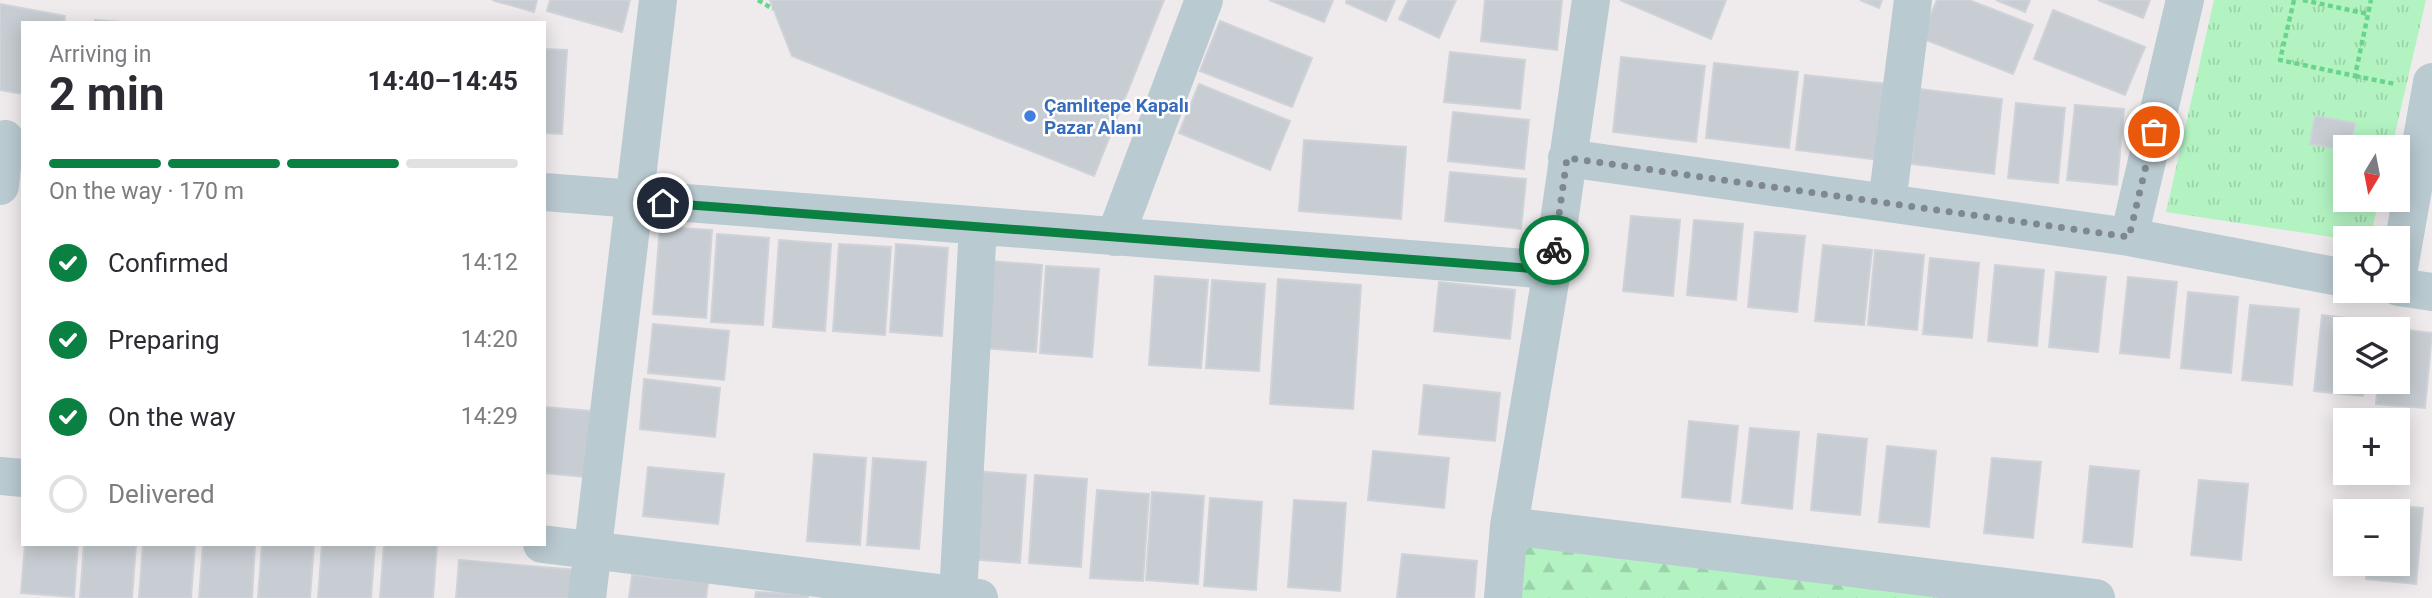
<!DOCTYPE html>
<html lang="en">
<head>
<meta charset="utf-8">
<style>
  :root { --surface:#fff; --page:#f2f2f3; --text:#2b2b33; --muted:#7c7c81; --line:#e1e1e2; --accent:#0b8043 }
  body { margin:0; font-family:Roboto,sans-serif; background:var(--page); color:var(--text); height:100vh; display:flex; flex-direction:column; font-size:26px; white-space:nowrap }
  * { box-sizing:border-box; margin:0 }
  p { font-size:23px; color:var(--muted) }
  .icon { flex:none; width:38px; height:38px; fill:none; stroke:currentColor; stroke-width:2; stroke-linecap:round; stroke-linejoin:round }
  .map { position:relative; flex:1; overflow:hidden }
  .sheet { position:absolute; left:21px; top:21px; width:525px; height:525px; display:flex; flex-direction:column; background:var(--surface); border-radius:0px; box-shadow:0 4px 18px #0003 }
  .sheet>* { flex:none }
  .needle { width:46px; rotate:190deg }
  .controls { position:absolute; left:2333px; top:135px; display:grid; gap:14px }
  .controls a { display:grid; place-items:center; width:77px; height:77px; border-radius:0px; background:var(--surface); box-shadow:0 4px 18px #0003; font-size:35px }
  .pin { position:absolute; display:grid; place-items:center; width:60px; height:60px; color:#fff; margin:-30px; border:4px solid #fff; border-radius:50%; box-shadow:0 2px 7px #0007 }
  .courier { position:absolute; display:grid; place-items:center; width:70px; height:70px; margin:-35px; border:5px solid #0b8043; border-radius:50%; background:#fff; color:#222; box-shadow:0 2px 9px #0007 }
  .headline em { font-style:normal; font-weight:700 }
  .headline div { display:flex; flex-direction:column-reverse }
  .headline { display:flex; align-items:center; justify-content:space-between; height:119px; padding:0 28px }
  h1 { font-size:46px; font-weight:700; line-height:52px }
  .bar { display:grid; grid-template-columns:repeat(4,1fr); gap:10px 7px; align-content:center; height:84px; padding:0 28px }
  .bar i { height:9px; border-radius:5px; background:var(--line) }
  .bar .on { background:var(--accent) }
  .bar p { grid-column:span 4 }
  ol { padding:0 28px; list-style:none }
  li { display:flex; align-items:center; gap:21px; height:77px }
  li p { margin-inline-start:auto }
  li .icon { padding:7px; border-radius:50%; background:var(--accent); color:#fff; stroke-width:4 }
  li:last-child { color:var(--muted) }
  li i { width:38px; height:38px; border:4px solid var(--line); border-radius:50% }
  .map>svg:first-child { display:block }
  .forest { fill:url(#forest-firs) }
  .park { fill:url(#park-tufts) }
  .building { fill:#c7cdd2; stroke:#cfd3d9; stroke-width:2 }
  .lines { fill:none; stroke-linecap:round; stroke-linejoin:round }
  .path { stroke:#68d58d; stroke-width:4.5; stroke-dasharray:5 3.5; stroke-linecap:butt }
  .minor { stroke:#bacad1; stroke-width:38 }
  .done { stroke:#7f888e; stroke-width:7; stroke-dasharray:0 12.6 }
  .route { stroke:#0b8043; stroke-width:9 }
  .shop-dot { fill:#3f7fe0; stroke:#fff; stroke-width:2.5 }
  .labels { text-anchor:middle; stroke-width:5; stroke-linejoin:round; paint-order:stroke }
  .shop-label { font-size:19px; font-weight:bold; fill:#366cbe; stroke:#fff; text-anchor:start }
</style>
</head>
<body>
<div class="map">
<svg width="2432" height="598" viewBox="0 0 2432 598">
  <defs>
    <pattern id="forest-firs" width="22" height="20" patternUnits="userSpaceOnUse" patternTransform="scale(1.75)"><rect width="22" height="20" fill="#b3f3c2"/><path d="M5 1l3.5 6h-7zM16 11l3.5 6h-7z" fill="#9bd2a9"/></pattern>
    <pattern id="park-tufts" width="24" height="20" patternUnits="userSpaceOnUse" patternTransform="scale(1.75)"><rect width="24" height="20" fill="#b3f3c2"/><path d="M3 7l-1-3M5 7V3M7 7l1-3M15 17l-1-3M17 17v-4M19 17l1-3" fill="none" stroke="#9bd2a9"/></pattern>
  </defs>
  <rect width="100%" height="100%" fill="#efebec"/>
  <path class="forest" d="M1509 526 2096 598H1501Z"/>
  <path class="park" d="M2214 0H2426L2392 147H2345V200H2379L2370 238 2345 239 2166 212Z"/>
  <path class="building" d="M492 0H537L534 12Z
    M550 0H630L622 32 547 11Z
    M770 0H1164L1094 176 792 56Z
    M1269 0H1333L1324 22Z
    M1347 0H1395L1386 21 1346 3Z
    M1408 0H1456L1439 38 1399 19Z
    M1485 0H1562L1557 50 1481 41Z
    M1620 0H1726L1711 39Z
    M1860 0H1882L1879 8Z
    M1937 0H1969L2033 25 2013 74 1921 38Z
    M1996 0H2030L2025 12Z
    M2098 0H2150L2143 18Z
    M0 4 65 16 64 23H23V94L0 90Z
    M2053 10 2145 47 2125 95 2034 59Z
    M95 20 137 23H95Z
    M1220 21 1312 58 1292 107 1200 71Z
    M544 49 567 50 562 134 544 133Z
    M1450 52 1525 60 1520 109 1444 102Z
    M1621 57 1705 66 1696 142 1613 132Z
    M1714 63 1798 72 1789 148 1706 138Z
    M1805 75 1888 84 1879 160 1796 150Z
    M1199 84 1290 121 1270 170 1179 133Z
    M1919 89 2002 99 1994 174 1911 164Z
    M2016 103 2065 108 2058 183 2008 178Z
    M2075 105 2124 109 2117 185 2067 180Z
    M1453 112 1529 120 1524 169 1448 161Z
    M2315 116 2355 123 2351 147H2345V150L2310 144Z
    M1304 140 1406 147 1401 219 1299 211Z
    M1450 172 1526 179 1521 229 1445 221Z
    M1631 216 1680 220 1673 296 1623 291Z
    M1694 220 1743 224 1736 300 1687 295Z
    M660 227 712 230 706 318 653 314Z
    M1755 232 1805 236 1797 312 1748 307Z
    M717 234 769 238 763 325 711 322Z
    M779 240 831 244 825 331 773 327Z
    M839 244 891 247 885 335 833 331Z
    M896 244 948 248 942 336 890 332Z
    M1823 245 1872 250 1864 325 1815 321Z
    M1875 250 1924 255 1917 330 1868 325Z
    M1930 258 1979 263 1972 338 1923 334Z
    M990 261 1042 265 1036 352 983 348Z
    M1995 265 2044 270 2037 346 1988 341Z
    M1046 266 1099 269 1092 357 1040 353Z
    M2056 272 2106 277 2098 352 2049 347Z
    M1155 276 1208 280 1201 368 1149 365Z
    M2128 277 2177 282 2169 358 2120 353Z
    M1278 279 1361 285 1353 409 1270 404Z
    M1212 280 1265 284 1259 371 1206 368Z
    M1439 282 1515 290 1510 339 1434 331Z
    M2188 292 2238 297 2231 373 2181 368Z
    M2250 305 2299 309 2292 385 2242 380Z
    M2322 315 2371 321 2370 329H2345V382H2365L2363 396 2314 391Z
    M653 324 729 331 724 380 648 373Z
    M2398 329 2432 333 2425 408 2376 404 2378 382H2398Z
    M644 379 720 388 715 437 640 429Z
    M1424 385 1500 393 1495 441 1419 434Z
    M544 407 591 411 585 477 544 473Z
    M1689 421 1738 426 1730 502 1682 497Z
    M1750 428 1799 432 1792 509 1742 503Z
    M1818 434 1867 439 1860 515 1811 510Z
    M1887 446 1936 451 1929 527 1879 522Z
    M1373 451 1449 458 1444 508 1368 500Z
    M814 454 866 458 860 545 807 541Z
    M873 458 926 462 919 549 867 545Z
    M1992 458 2041 462 2033 538 1984 533Z
    M2090 466 2139 471 2132 547 2083 542Z
    M648 467 724 474 718 524 643 516Z
    M974 471 1026 475 1020 563 968 559Z
    M1035 475 1087 479 1081 567 1029 563Z
    M2199 480 2248 484 2241 560 2191 555Z
    M1097 490 1149 494 1143 581 1090 578Z
    M1152 492 1204 496 1198 584 1146 580Z
    M1210 498 1262 502 1256 590 1204 586Z
    M1294 500 1346 503 1340 591 1288 587Z
    M2374 504 2423 508 2416 584 2366 579 2368 564H2398V511H2373Z
    M25 544H78L74 597 21 593Z
    M84 544H136L132 598H80Z
    M143 544H195L191 598H139Z
    M203 544H255L252 598H199Z
    M262 544H314L310 598H258Z
    M322 544H375L371 598H318Z
    M384 544H437L433 598H380Z
    M1402 554 1477 561 1474 598H1397Z
    M459 560 577 570 575 598H456Z
    M632 575 708 583 706 598H629Z
    M756 592 808 595V598H755Z"/>
  <g class="lines">
    <path class="path" d="M758 0 773 9
      M2294 0 2280 60 2355 76 2371 0
      M2303 0 2368 14
      M2355 76 2395 84"/>
    <path class="minor" d="M1567 158 2129 237 2345 278
      M0 186 5 139
      M544 192 1552 270
      M1887 203 1913 0
      M1115 237 1204 0
      M2129 237 2185 0
      M2398 274 2432 82
      M2398 287 2432 292
      M0 476 23 478
      M1509 526 2096 598
      M542 544 979 598
      M958 596 978 226
      M587 598 658 0
      M1503 598 1509 526 1552 270 1591 0"/>
  </g>
  <g class="lines">
    <path class="done" d="M1554 250 1567 158 2129 237 2154 132"/>
    <path class="route" d="M663 203 1552 270 1554 250"/>
  </g>
  <circle class="shop-dot" cx="1030" cy="116" r="7"/>
  <g class="labels">
    <g class="shop-label">
      <text x="1044" y="112">Çamlıtepe Kapalı<tspan x="1044" dy="22">Pazar Alanı</tspan></text>
    </g>
  </g>
</svg>
<div class="controls">
<a><svg class="needle" viewBox="-14 -14 28 28"><path d="M0-13l5 13h-10z" fill="#e53935"/><path d="M0 13l5-13h-10z" fill="#7c7c81"/></svg></a>
<a><svg class="icon" aria-label="locate" viewBox="0 0 24 24"><circle cx="12" cy="12" r="6"/><path d="M12 2v4M12 18v4M2 12h4M18 12h4"/></svg></a>
<a><svg class="icon" aria-label="layers" viewBox="0 0 24 24"><path d="M12 4l9 5-9 5-9-5zM3 14l9 5 9-5"/></svg></a>
<a>+</a>
<a>−</a>
</div>
<div class="pin" style="left:2154px;top:132px;background:#ea580c"><svg class="icon" aria-label="bag" viewBox="0 0 24 24"><path d="M5 8h14l-1 12H6zM9 8a3 3 0 0 1 6 0"/></svg></div>
<div class="pin" style="left:663px;top:203px;background:#1f2937"><svg class="icon" aria-label="home" viewBox="0 0 24 24"><path d="M3 11l9-7 9 7M6 9v11h12V9"/></svg></div>
<div class="courier" style="left:1554px;top:250px"><svg class="icon" aria-label="bike" viewBox="0 0 24 24"><circle cx="6" cy="16" r="4"/><circle cx="18" cy="16" r="4"/><path d="M6 16l4-8h5l3 8M10 8l3 8H6M13 5h3"/></svg></div>
<section class="sheet">
<div class="headline"><div><h1>2 min</h1><p>Arriving in</p></div><em>14:40–14:45</em></div>
<div class="bar"><i class="on"></i><i class="on"></i><i class="on"></i><i></i><p>On the way · 170 m</p></div>
<ol>
<li><svg class="icon" aria-label="check" viewBox="0 0 24 24"><path d="M5 12l5 5 9-10"/></svg>Confirmed<p>14:12</p></li>
<li><svg class="icon" aria-label="check" viewBox="0 0 24 24"><path d="M5 12l5 5 9-10"/></svg>Preparing<p>14:20</p></li>
<li><svg class="icon" aria-label="check" viewBox="0 0 24 24"><path d="M5 12l5 5 9-10"/></svg>On the way<p>14:29</p></li>
<li><i></i>Delivered</li>
</ol>
</section>
</div>
</body>
</html>
